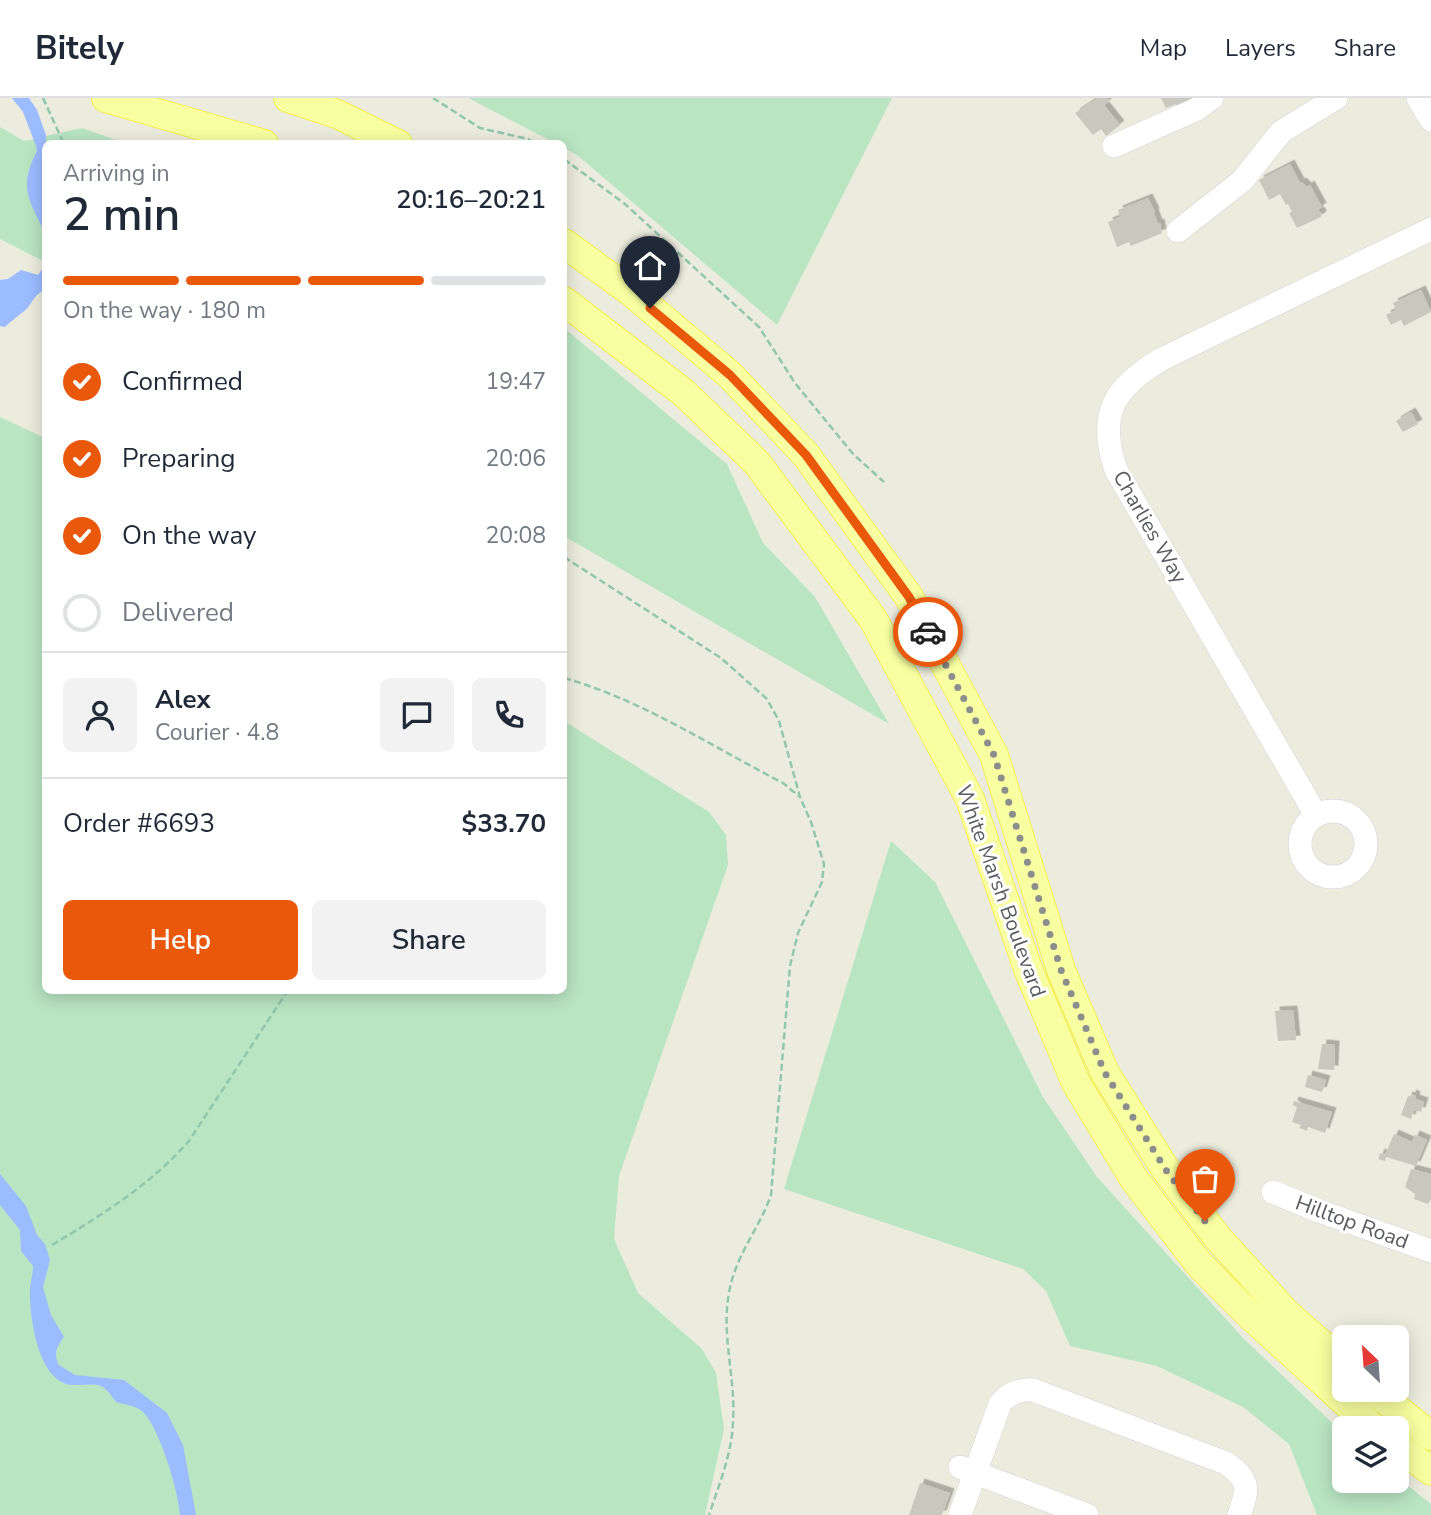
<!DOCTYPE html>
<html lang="en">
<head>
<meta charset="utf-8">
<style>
  :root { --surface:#fff; --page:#f2f2f3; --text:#1f2937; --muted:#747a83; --line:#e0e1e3; --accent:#ea580c }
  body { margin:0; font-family:"Nunito Sans",sans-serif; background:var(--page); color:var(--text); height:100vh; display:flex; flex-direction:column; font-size:26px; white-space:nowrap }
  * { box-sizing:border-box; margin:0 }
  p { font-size:23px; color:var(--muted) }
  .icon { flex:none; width:38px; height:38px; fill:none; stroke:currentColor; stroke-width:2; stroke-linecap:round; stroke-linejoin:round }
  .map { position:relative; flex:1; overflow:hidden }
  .panel { position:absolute; left:42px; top:42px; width:525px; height:854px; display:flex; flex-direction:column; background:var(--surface); border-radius:10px; box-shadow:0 4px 18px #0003 }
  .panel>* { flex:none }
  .needle { width:46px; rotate:335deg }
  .controls { position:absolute; left:1332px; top:1227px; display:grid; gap:14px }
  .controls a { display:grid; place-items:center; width:77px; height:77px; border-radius:10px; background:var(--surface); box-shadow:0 4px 18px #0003; font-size:35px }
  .pin { position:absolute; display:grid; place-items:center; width:60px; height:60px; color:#fff; margin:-72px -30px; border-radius:50% 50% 50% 0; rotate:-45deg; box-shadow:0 0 7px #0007 }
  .pin .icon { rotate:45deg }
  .courier { position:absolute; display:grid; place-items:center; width:70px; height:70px; margin:-35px; border:5px solid #ea580c; border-radius:50%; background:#fff; color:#222; box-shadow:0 2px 9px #0007 }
  .headline em { font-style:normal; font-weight:600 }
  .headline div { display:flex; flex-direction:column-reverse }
  .headline { display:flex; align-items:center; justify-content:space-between; height:119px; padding:0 21px }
  h1 { font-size:46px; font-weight:600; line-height:52px }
  .bar { display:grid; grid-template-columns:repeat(4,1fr); gap:10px 7px; align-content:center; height:84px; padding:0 21px }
  .bar i { height:9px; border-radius:5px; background:var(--line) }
  .bar .active { background:var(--accent) }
  .bar p { grid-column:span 4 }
  .line { display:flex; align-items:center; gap:18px; padding:0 21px; border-top:2px solid var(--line) }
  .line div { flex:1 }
  .round { display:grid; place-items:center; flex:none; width:74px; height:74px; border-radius:10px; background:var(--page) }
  ol { padding:0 21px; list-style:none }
  li { display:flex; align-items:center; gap:21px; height:77px }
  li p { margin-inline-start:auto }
  li .icon { padding:7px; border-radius:50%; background:var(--accent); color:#fff; stroke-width:4 }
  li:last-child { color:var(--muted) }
  li i { width:38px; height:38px; border:4px solid var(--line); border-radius:50% }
  .button { display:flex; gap:14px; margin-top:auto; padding:14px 21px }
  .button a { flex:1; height:80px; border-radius:10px; background:var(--accent); color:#fff; font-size:28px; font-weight:600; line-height:80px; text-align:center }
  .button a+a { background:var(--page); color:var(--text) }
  header { display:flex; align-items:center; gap:42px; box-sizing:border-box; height:98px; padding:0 35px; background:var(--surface); border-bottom:2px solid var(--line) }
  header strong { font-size:33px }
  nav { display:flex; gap:38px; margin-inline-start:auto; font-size:24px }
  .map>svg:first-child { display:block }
  .green { fill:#b9e5c3 }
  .water { fill:#9bbcff }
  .building { fill:#c8c8be; filter:url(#shadow) }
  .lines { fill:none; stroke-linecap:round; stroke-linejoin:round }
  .minor-casing { stroke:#d2d3d9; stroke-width:24 }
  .major-casing { stroke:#f5ed4e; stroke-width:30 }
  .path { stroke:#92c6ad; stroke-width:2.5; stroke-dasharray:7 3.5; stroke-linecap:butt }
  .minor { stroke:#fff; stroke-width:23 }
  .major { stroke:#f8ffa0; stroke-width:28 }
  .done { stroke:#8c8d8c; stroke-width:7; stroke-dasharray:0 12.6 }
  .route { stroke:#ea580c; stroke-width:9 }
  .labels { text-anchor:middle; stroke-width:6; stroke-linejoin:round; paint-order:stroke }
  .street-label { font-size:21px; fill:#585a60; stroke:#fff }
</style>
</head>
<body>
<header>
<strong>Bitely</strong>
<nav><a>Map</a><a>Layers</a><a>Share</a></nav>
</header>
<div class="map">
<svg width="1431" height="1417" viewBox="0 0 1431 1417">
  <defs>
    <filter id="shadow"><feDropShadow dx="4.5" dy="-4.5" stdDeviation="0" flood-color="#0004"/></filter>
  </defs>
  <rect width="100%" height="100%" fill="#ececde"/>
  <path class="green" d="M468 0H892L777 227 577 57 564 50V46L555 45Z
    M0 29 24 43 82 30 124 45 46 46 45 164 0 141Z
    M564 230 727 366 763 445 815 499 889 626 564 438Z
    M0 319 45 340 46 892H564V623L709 714 726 737 728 767 619 1078 614 1141 638 1195 702 1251 716 1275 724 1331 705 1417H0Z
    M891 743 935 784 1043 999 1097 1079 1243 1240 1344 1336V1382H1396L1397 1379 1431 1406V1417H1317L1289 1346 1243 1309 1157 1268 1070 1248 1046 1193 1023 1171 784 1091Z"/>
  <path class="water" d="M12 0H29L37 12 46 37 44 105 45 135C29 102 18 90 37 53L36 48 23 14Z
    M45 158 43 193C33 197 32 208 23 214 17 219 11 223 5 229L0 228V182L8 181 21 172 38 177 42 171Z
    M0 1076 26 1108 37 1137 45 1146 50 1162 43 1189 51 1217 64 1239C57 1248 53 1256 59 1267L75 1277 124 1282 167 1315 183 1347 196 1417H180C179 1394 159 1328 142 1313 134 1307 125 1307 116 1304 101 1282 98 1287 74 1287 38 1287 29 1217 30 1190 31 1182 33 1176 33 1168L21 1153 20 1132 0 1107Z"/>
  <path class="building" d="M1098 0H1107L1110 3 1104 7 1120 27 1106 38 1101 31 1093 37 1075 15Z
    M1161 0H1206L1180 15 1176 6 1166 10Z
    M1290 66 1300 85 1302 84 1307 89 1310 87 1322 109 1318 112 1322 116 1321 119 1297 130 1289 115 1292 114 1288 106 1286 107 1280 96 1269 102 1259 82Z
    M1148 100 1155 114 1154 115 1158 126 1160 125 1162 135 1131 148 1129 144 1117 149 1108 124 1120 119 1118 112Z
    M1421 192 1431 214 1404 228 1401 222 1391 227 1386 217 1396 212 1393 205Z
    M1411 314 1418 326 1403 334 1396 323Z
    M1293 912 1296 942 1278 943 1275 913Z
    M1322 946 1335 947 1334 972 1318 971Z
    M1308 977 1326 982 1322 994 1305 989Z
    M1412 996 1416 998 1415 1001 1424 1004 1421 1014 1414 1012 1411 1021 1401 1017 1408 998 1411 999Z
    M1294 1003 1332 1014 1325 1035 1308 1029 1307 1033 1299 1030 1301 1027 1292 1024 1297 1009 1293 1007Z
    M1394 1036 1412 1044 1415 1037 1427 1042 1416 1068 1386 1059 1385 1063 1378 1061 1380 1055 1385 1057Z
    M1411 1071 1431 1076V1101L1428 1106 1414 1101 1415 1096 1405 1089Z
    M920 1385 950 1395 942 1417H909Z"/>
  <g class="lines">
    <g class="minor-casing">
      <path id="minor" d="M1418 0 1431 22
        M1114 48 1197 11 1212 0
        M1178 133 1242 83 1281 34 1336 0
        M1300 746a33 33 0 1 1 66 0a33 33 0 1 1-66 0Z
        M1316 717 1116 372C1097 316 1114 289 1162 261L1431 131
        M1273 1094 1319 1113 1431 1153
        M960 1369 1087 1417
        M960 1417 1000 1306C1009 1295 1019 1291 1033 1292L1226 1365C1250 1382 1249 1390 1239 1417"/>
    </g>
    <g class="major-casing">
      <path id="major" d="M106 0 264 46
        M288 0 337 16 398 46
        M564 145 630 193 730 277 806 357 909 499 994 657 1061 872 1105 975 1166 1072 1217 1139 1287 1216 1344 1266
        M564 203 684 295 757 365 873 521 970 701 1028 871 1076 985 1134 1081 1199 1166 1254 1221 1374 1330
        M1373 1292 1431 1338
        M1396 1347 1431 1373"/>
    </g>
    <path class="path" d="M43 0 64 46
      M433 0 480 30 528 41 536 46
      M564 61 625 106 759 229 795 285 853 356 884 384
      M564 459 721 560 767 601 779 623 800 699 811 724 824 766 822 784 798 835 790 868 771 1097C759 1131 735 1158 729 1195 721 1238 736 1281 733 1324 732 1355 719 1387 709 1417
      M564 580C642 602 711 648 783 685L800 699
      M52 1147C102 1117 150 1087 189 1043L288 892"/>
    <use href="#minor" class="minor"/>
    <use href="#major" class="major"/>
  </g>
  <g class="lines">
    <path class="done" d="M928 534 994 657 1061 872 1105 975 1166 1072 1205 1123"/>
    <path class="route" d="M650 210 730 277 806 357 909 499 928 534"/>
  </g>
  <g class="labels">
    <g class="street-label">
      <text transform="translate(1150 429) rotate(60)" y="7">Charlies Way</text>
      <text transform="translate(1001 793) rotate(70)" y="7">White Marsh Boulevard</text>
      <text transform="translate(1352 1124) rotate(20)" y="7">Hilltop Road</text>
    </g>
  </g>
</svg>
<div class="controls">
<a><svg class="needle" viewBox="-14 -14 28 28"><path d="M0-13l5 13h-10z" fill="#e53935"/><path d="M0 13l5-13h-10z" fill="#747a83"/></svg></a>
<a><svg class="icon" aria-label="layers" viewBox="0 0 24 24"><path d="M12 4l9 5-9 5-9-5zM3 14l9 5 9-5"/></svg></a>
</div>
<div class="pin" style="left:1205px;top:1123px;background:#ea580c"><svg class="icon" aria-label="bag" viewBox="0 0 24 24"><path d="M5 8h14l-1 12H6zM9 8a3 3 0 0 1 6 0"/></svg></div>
<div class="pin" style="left:650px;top:210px;background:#1f2937"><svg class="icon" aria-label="home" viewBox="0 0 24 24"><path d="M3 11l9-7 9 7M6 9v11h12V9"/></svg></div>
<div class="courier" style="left:928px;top:534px"><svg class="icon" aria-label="car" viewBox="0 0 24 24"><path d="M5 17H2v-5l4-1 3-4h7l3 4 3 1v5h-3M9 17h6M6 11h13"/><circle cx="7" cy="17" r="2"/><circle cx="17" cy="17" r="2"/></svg></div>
<section class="panel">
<div class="headline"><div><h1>2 min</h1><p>Arriving in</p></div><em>20:16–20:21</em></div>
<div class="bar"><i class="active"></i><i class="active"></i><i class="active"></i><i></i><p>On the way · 180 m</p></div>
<ol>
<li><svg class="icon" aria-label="check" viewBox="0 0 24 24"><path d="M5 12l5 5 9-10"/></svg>Confirmed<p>19:47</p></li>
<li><svg class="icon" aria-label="check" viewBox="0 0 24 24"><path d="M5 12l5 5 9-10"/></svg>Preparing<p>20:06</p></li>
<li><svg class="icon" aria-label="check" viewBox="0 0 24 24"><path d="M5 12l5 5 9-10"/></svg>On the way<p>20:08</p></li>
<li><i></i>Delivered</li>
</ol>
<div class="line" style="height:126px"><a class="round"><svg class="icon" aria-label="person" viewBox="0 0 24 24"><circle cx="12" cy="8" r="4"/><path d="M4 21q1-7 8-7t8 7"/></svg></a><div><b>Alex</b><p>Courier · 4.8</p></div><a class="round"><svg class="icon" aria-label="chat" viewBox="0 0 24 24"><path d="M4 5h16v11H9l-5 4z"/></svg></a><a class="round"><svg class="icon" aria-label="phone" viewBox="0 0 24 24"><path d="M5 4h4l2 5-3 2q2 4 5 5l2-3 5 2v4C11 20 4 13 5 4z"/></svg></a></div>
<div class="line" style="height:91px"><div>Order #6693</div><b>$33.70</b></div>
<div class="button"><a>Help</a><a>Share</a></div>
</section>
</div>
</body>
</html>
